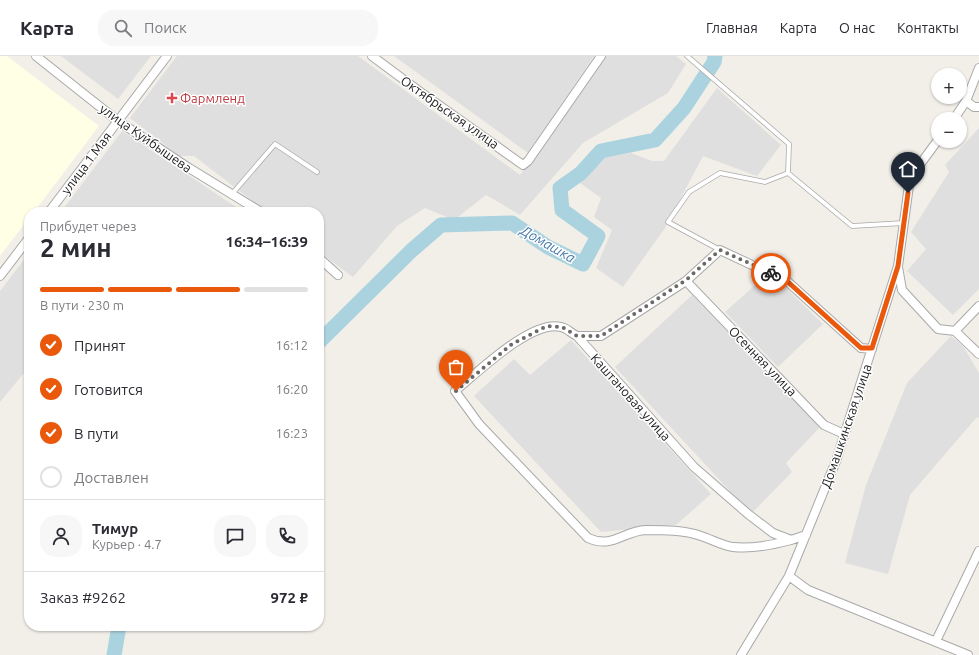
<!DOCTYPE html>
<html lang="ru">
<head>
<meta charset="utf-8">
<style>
  :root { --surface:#fff; --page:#f7f7f7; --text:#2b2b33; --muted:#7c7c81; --line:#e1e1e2; --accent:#ea580c }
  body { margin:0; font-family:Ubuntu,sans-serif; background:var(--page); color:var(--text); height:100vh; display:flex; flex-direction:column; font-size:15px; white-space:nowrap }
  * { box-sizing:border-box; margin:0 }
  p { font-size:13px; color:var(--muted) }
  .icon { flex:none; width:22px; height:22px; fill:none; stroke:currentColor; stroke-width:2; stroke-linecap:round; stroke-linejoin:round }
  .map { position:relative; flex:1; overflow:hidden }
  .drawer { position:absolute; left:24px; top:151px; width:300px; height:424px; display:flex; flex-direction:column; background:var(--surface); border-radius:16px; box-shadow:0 1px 3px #0004 }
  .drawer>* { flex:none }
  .buttons { position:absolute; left:931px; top:12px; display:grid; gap:8px }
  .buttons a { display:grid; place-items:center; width:36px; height:36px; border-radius:50%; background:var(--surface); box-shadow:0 1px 3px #0004; font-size:20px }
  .pin { position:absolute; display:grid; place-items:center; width:34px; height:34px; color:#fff; margin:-41px -17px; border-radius:50% 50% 50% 0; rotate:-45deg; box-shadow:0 0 4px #0007 }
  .pin .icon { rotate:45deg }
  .courier { position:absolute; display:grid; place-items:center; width:40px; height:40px; margin:-20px; border:3px solid #ea580c; border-radius:50%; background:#fff; color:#222; box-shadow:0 1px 5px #0007 }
  .overview em { font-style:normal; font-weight:700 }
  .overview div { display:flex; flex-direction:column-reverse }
  .overview { display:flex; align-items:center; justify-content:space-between; height:68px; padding:0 16px }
  h1 { font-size:26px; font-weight:700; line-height:30px }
  .bar { display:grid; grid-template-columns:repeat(4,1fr); gap:6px 4px; align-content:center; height:48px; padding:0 16px }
  .bar i { height:5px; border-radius:3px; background:var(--line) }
  .bar .selected { background:var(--accent) }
  .bar p { grid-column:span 4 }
  .line { display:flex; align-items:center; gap:10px; padding:0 16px; border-top:1px solid var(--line) }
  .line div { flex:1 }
  .round { display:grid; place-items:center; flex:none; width:42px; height:42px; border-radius:16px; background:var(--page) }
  ol { padding:0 16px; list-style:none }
  li { display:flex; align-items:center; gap:12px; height:44px }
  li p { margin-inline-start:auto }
  li .icon { padding:4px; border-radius:50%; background:var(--accent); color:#fff; stroke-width:4 }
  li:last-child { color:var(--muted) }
  li i { width:22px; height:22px; border:2px solid var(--line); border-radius:50% }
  header { display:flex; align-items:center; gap:24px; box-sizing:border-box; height:56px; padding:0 20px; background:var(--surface); border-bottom:1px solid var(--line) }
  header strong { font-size:19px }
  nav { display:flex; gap:22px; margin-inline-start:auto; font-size:14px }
  .search { width:280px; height:36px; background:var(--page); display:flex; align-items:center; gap:10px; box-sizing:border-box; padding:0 14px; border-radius:16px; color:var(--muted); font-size:15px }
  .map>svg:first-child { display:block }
  .residential { fill:#e0dfdf }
  .education { fill:#ffffe5 }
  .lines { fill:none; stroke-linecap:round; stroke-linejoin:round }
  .river { stroke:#aad3df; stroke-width:15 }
  .service-casing { stroke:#a9a9a9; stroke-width:5.5 }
  .minor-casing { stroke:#a9a9a9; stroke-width:10 }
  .service { stroke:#fff; stroke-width:4 }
  .minor { stroke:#fff; stroke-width:8 }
  .done { stroke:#6b6a68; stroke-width:4; stroke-dasharray:0 7.2 }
  .route { stroke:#ea580c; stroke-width:5 }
  .health-dot { fill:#e0444e; stroke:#fff; stroke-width:1.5 }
  .labels { text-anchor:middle; stroke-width:3; stroke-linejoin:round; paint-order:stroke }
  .health-label { font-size:13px; fill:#be3a42; stroke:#fff; text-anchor:start }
  .street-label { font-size:13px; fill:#222; stroke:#fff }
  .water-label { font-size:14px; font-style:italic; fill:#4a7aab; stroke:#fff }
</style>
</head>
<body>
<header>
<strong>Карта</strong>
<div class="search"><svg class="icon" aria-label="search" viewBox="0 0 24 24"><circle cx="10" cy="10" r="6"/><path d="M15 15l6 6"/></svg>Поиск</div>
<nav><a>Главная</a><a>Карта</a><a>О нас</a><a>Контакты</a></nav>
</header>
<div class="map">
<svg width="979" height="599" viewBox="0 0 979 599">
  <rect width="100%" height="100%" fill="#f2efe9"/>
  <path class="residential" d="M61 0H151L118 43Z
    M177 0H358L520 119 606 0H676L686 8 668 37 583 87 520 159 486 139 454 164 425 152 397 170 353 221 319 196V156H267L194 100H179L130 62Z
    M394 0H594L528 97Z
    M717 32 781 89 757 120 703 100 665 172 623 231 596 212 612 174 594 161 601 142 576 124 595 103 631 97 652 105H664Z
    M979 72V233L953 259 907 215 926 193 911 176 949 116 945 109Z
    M122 75 239 153 237 156H61Z
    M29 197V311L0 346V235Z
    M764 221 780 226 823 268 778 311 725 256Z
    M692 239 820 371 786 407 792 416 751 458 615 311Z
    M951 280 963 290 979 317V362L977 361 910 439 888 518 845 507 866 429 907 327Z
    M571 284 711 438 676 469 601 476 474 340 514 303 530 319Z"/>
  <path class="education" d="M0 0H7L99 70 34 156H29V162L0 200Z"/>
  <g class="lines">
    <path class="river" d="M319 286 411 195 441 169 512 167 548 191 583 208 598 180 562 154 560 132 581 117 601 95 655 84 684 52 714 6 715 0
      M114 599 119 570"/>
    <g class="service-casing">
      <path id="service" d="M687 0 789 88 788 117 852 170 904 167
        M232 138 275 88 317 116
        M720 194 668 166 689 136 720 117 765 126 788 117"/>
    </g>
    <g class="minor-casing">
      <path id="minor" d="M36 0 118 65 189 112 261 156
        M372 0 419 35 523 109 528 105 601 0
        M966 45 974 51H979
        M954 63 966 45 979 12
        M49 156 167 0
        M319 202 338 219
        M898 211 902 234 938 273 955 275 979 250
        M0 220 29 182
        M686 225 824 369 844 378
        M955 275 979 298
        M577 280H601L686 225 720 194 788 226 861 292 872 293
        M791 484C771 489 753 493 733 491 723 490 711 483 701 480 684 474 664 474 646 474 623 475 613 493 588 482L479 368 455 335C477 317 532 263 561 271 567 272 572 278 577 280L694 411 748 458 773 477 791 484 806 479
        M789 520 808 534 968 599
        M936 585 979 495
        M741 599 789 520 836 405 898 210 910 122 938 84"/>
    </g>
    <use href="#service" class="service"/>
    <use href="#minor" class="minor"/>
  </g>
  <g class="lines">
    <path class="done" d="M456 335 512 288 547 270 562 271 577 280H601L686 224 720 194 771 217"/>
    <path class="route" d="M771 217 788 226 861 292H872L898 210 908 137"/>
  </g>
  <path class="health-dot" d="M170 36h4v4h4v4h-4v4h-4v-4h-4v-4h4z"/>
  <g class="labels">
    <g class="health-label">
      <text x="180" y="47">Фармленд</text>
    </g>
    <g class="street-label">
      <text transform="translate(450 56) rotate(35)" y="5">Октябрьская улица</text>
      <text transform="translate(146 82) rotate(35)" y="5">улица Куйбышева</text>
      <text transform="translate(86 107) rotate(-53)" y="5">улица 1 Мая</text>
      <text transform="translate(763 305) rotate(46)" y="5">Осенняя улица</text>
      <text transform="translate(631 341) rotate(48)" y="5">Каштановая улица</text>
      <text transform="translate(846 370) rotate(-71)" y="5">Домашкинская улица</text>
    </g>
    <g class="water-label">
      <text transform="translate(548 188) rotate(30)" y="5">Домашка</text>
    </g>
  </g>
</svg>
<div class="buttons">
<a>+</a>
<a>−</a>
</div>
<div class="pin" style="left:456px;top:335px;background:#ea580c"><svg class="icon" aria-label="bag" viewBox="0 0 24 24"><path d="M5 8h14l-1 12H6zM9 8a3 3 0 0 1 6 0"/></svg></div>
<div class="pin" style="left:908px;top:137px;background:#1f2937"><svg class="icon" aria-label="home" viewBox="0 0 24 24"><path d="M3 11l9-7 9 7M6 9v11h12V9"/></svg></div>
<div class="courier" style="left:771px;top:217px"><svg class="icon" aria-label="bike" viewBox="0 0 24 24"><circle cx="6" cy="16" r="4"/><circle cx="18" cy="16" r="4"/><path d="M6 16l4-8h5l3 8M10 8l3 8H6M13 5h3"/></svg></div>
<section class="drawer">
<div class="overview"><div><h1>2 мин</h1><p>Прибудет через</p></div><em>16:34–16:39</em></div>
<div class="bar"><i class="selected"></i><i class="selected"></i><i class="selected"></i><i></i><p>В пути · 230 m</p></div>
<ol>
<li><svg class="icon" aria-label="check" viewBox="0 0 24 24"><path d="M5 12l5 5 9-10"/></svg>Принят<p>16:12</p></li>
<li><svg class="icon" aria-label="check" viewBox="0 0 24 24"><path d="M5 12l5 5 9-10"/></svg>Готовится<p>16:20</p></li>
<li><svg class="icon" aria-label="check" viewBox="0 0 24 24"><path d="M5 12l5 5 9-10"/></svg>В пути<p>16:23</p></li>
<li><i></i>Доставлен</li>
</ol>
<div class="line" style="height:72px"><a class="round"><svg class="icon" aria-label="person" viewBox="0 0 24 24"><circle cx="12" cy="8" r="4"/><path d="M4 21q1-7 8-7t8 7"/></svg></a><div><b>Тимур</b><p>Курьер · 4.7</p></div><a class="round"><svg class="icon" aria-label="chat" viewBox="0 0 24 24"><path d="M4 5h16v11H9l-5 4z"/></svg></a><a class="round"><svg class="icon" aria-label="phone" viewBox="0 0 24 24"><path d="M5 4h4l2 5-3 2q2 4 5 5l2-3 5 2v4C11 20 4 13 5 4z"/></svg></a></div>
<div class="line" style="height:52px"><div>Заказ #9262</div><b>972 ₽</b></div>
</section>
</div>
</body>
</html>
